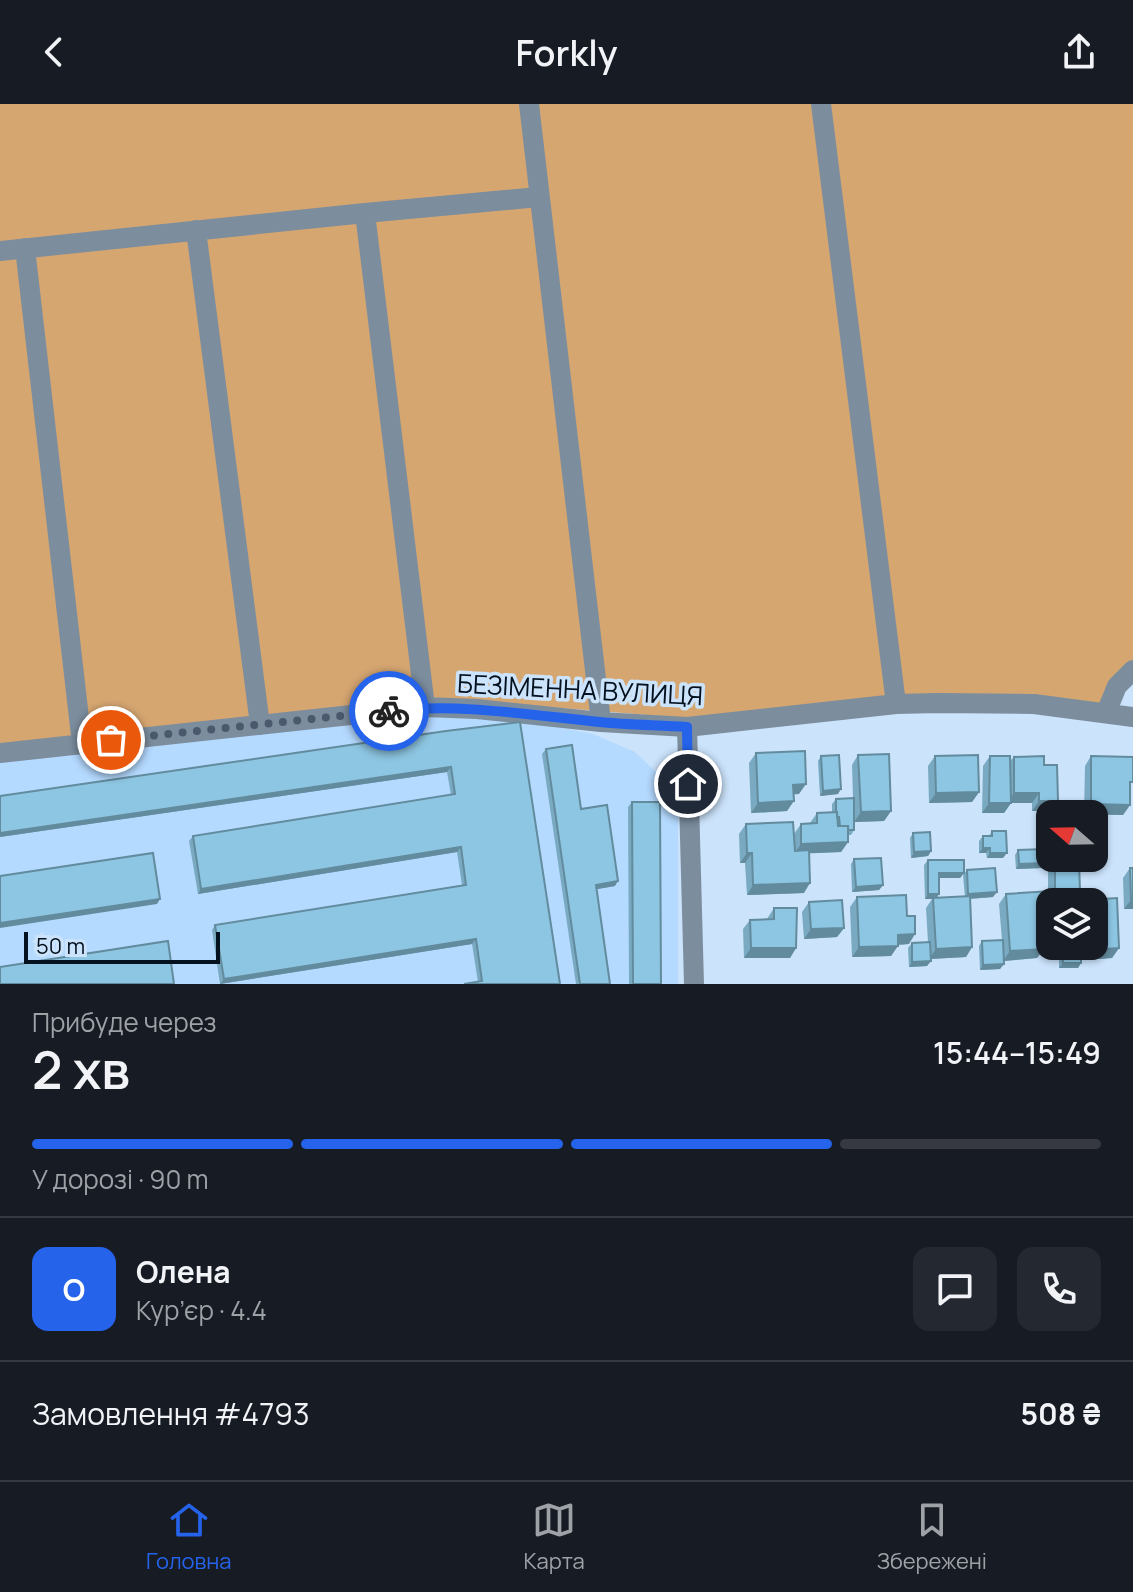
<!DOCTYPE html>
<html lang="uk">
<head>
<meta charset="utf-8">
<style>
  :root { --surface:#171b24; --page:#242831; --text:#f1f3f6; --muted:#9ea1a6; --line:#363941; --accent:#2563eb }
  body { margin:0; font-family:Manrope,sans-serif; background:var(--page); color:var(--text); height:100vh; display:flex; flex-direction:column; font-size:30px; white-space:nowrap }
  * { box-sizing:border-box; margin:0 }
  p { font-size:26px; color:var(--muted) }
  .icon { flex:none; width:44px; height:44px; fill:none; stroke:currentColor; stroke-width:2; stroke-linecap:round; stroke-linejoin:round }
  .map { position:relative; height:880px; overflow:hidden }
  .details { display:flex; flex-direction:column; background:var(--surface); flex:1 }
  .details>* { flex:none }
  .needle { width:52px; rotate:290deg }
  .controls { position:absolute; left:1036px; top:696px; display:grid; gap:16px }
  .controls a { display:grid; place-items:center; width:72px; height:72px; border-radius:16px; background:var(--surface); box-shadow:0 2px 6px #0004; font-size:40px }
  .scale { position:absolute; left:24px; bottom:20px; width:196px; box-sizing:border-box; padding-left:8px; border:4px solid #04111f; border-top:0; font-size:22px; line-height:28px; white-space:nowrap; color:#04111f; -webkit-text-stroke:6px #cbe3fb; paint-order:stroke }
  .pin { position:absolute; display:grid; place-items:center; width:68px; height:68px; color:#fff; margin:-34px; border:4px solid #fff; border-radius:50%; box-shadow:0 2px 8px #0007 }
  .courier { position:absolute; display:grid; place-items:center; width:80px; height:80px; margin:-40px; border:6px solid #2563eb; border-radius:50%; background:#fff; color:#222; box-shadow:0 2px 10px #0007 }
  .summary em { font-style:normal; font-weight:600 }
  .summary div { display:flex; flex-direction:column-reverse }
  .summary { display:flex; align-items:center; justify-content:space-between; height:136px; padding:0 32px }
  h1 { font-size:52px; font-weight:600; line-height:60px }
  .bar { display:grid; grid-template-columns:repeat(4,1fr); gap:12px 8px; align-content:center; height:96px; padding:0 32px }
  .bar i { height:10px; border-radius:6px; background:var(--line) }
  .bar .active { background:var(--accent) }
  .bar p { grid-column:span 4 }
  .line { display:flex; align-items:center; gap:20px; padding:0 32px; border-top:2px solid var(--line) }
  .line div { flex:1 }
  .round { display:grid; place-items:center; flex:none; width:84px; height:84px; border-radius:16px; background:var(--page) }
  header { display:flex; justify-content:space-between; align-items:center; height:104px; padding:0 32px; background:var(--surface); font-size:36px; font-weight:600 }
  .dock { display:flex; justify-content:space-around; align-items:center; height:112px; border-top:2px solid var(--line); background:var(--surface); font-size:22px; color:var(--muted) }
  .dock a { display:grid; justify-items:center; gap:4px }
  .dock .active { color:var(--accent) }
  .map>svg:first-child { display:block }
  .built { fill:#b5daff }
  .green { fill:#d6a671 }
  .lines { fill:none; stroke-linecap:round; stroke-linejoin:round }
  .minor { stroke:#7c8d9e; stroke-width:20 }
  .wall { fill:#79aac2 }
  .shaded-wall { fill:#638b9e }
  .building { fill:#8dc6e2; stroke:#638b9e; stroke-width:2 }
  .done { stroke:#4a5a6c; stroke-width:8; stroke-dasharray:0 14.4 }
  .route { stroke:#2563eb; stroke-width:10 }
  .labels { text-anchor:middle; stroke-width:7; stroke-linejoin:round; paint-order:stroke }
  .street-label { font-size:26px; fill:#04111f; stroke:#cbe3fb }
</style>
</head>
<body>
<header><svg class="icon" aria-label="back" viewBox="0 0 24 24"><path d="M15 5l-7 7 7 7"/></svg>Forkly<svg class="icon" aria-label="share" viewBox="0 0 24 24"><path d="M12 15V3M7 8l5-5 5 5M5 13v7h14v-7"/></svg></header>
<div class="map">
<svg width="1133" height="880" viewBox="0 0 1133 880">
  <rect width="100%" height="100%" fill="#cbe3fb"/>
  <path class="built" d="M426 612 528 617 593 630 635 648 658 670 678 700V880H0V657Z"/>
  <path class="green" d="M0 0H1133V560L1101 601 685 614 426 593 0 642Z"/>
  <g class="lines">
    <path class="minor" d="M529 0 601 618
      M821 0 896 600
      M365 109 425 603
      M196 126 260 621
      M25 144 82 640
      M0 147 365 109 539 93
      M1106 609 1117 582 1133 566
      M687 623 694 880
      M0 649 425 603 477 605 601 618 687 623 896 600 938 599 1034 600 1133 613"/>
  </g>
  <path class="wall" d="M446 627 560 880 478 878 472 840 220 880 212 826 215 821 462 781 457 748 198 790 189 737 193 732 451 691 447 668 0 733V692Z
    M546 645 581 705 615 782 597 785 610 880H576L542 650Z
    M756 649 799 690H794L787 707 751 709 749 659Z
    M858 651 891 707 884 717 854 718V726L851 731H848V738L841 748 809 749 804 789 747 791 745 759H740L739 730 746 720 794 730 801 720 810 719 817 709 832 708V700L836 695 853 694 852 661Z
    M821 652 838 690 820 692 818 657Z
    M935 652 979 688 972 698 929 699 928 662Z
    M990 652 1010 657 1014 653 1044 661 1051 707H1032V699H1011L1004 709H982L983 662Z
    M1091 652 1130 688V701L1123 711 1084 710 1085 662Z
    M632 698 661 880H629L628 703Z
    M1050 723V754H1082L1080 756 1046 757V729Z
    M992 727 1003 754H987L986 749H979V737L983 732H989Z
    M913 729 931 747 928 752 911 754 910 734Z
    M1018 746 1045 759 1042 764 1016 765 1015 751Z
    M854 755 883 781 879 786 852 788 851 760Z
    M928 756 964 769 960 774H939V790L936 794 965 793 963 771 967 766 993 793 970 795 972 843 966 853 930 855 927 862 909 863 908 844 912 839 928 838 926 804 932 795H925L924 761Z
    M1055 757 1080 788 1073 798H1050L1047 833 1043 834 1044 845 1037 854 1004 857 1000 865 980 866 979 842 982 837 1002 836 999 800 1006 790 1048 787V767Z
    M1130 764H1133V805H1124L1123 774Z
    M857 793 907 812 909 840 898 841 891 852 852 853 850 803Z
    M1117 794 1119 844 1112 854 1083 856 1082 842H1094V798H1086L1088 796Z
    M809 798 844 824 837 833 804 835 802 808Z
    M774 804 796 844 790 854H744L743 825 750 816 767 815Z
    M1059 842H1081V859L1078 864H1059Z"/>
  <path class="shaded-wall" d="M451 663 447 668 0 733V729Z
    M806 680 799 690 786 691 793 681Z
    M841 685 838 690 820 692 823 687Z
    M979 688 972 698 929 699 936 689Z
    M1014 689H1039L1032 699H1010H1011L1004 709H982L989 699H1007Z
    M794 697 787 707 751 709 758 699Z
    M1039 697H1058L1051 707H1032Z
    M1091 700 1130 701 1123 711 1084 710Z
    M891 707 884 717 854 718 861 708Z
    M848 738 841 748 794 750 801 740Z
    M461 743 457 748 198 790 201 785Z
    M983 744H990L986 749H979Z
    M931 747 928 752 911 754 914 748Z
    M747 749H752L745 759H740Z
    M990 749H1007L1003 754H987Z
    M1050 752V754H1082L1080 756 1046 757Z
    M1045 759 1042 764 1016 765 1019 760Z
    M939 769H964L960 774H935Z
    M618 777 615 782 592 786 596 781Z
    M810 779 804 789 747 791 753 781Z
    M883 781 879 786 852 788 856 783Z
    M997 788 993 793 965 795 968 790Z
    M1080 788 1073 798H1048L1055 789Z
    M928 790H939L936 795H925Z
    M160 795 157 800 0 824V819Z
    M1131 796H1133V805H1124Z
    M844 824 837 833 804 835 811 825Z
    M1042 824H1050V829L1047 833 1035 834Z
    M915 830 909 840 891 841 898 831Z
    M476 835 472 840 220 880 224 875Z
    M898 842 891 852 852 853 859 843Z
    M972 843 966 853 929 855 936 845Z
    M751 844H796L790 854H744Z
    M1119 844 1112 854 1083 856 1090 846Z
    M1044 845 1037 854 1003 857 1010 847Z
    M931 857 927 862 909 863 912 858Z
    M1063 859H1081L1078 864H1059Z
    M1004 860 1000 865 980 866 983 861Z"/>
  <path class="building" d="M520 618 560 880H464L482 877 476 835 224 875 215 821 466 781 461 743 201 785 193 732 455 690 451 663 0 729V692L446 627Z
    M572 641 581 705 607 701 618 777 596 781 610 880H580L546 645Z
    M805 647 806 680 793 681 794 697 758 699 756 649Z
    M889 650 891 707 861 708 858 651Z
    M839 651 841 685 823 687 821 652Z
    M978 651 979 688 936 689 935 652Z
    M990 652H1010L1011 699H989Z
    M1044 652V661H1057L1058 697H1039V689H1014V653Z
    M1091 652 1133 653V678H1130V701L1091 700Z
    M854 694V726H848V722H840L839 713H837V708H836V695Z
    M632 698H660L661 880H633Z
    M837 708 838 722H848V738L801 740V720L817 719V709Z
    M793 718 795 747 809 746 810 779 753 781 752 749H747L746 720Z
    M992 727H1006L1007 749H990V744H983V732H992Z
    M930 728 931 747 914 748 913 729Z
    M1045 745V759L1019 760 1018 746Z
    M153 749 160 795 0 819V772Z
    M881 754 883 781 856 783 854 755Z
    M928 756H964V769H939V790H928Z
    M1079 756 1080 788 1055 789V757Z
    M995 764 997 788 968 790 967 766Z
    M1130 764H1133V796H1131Z
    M1051 787 1052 798H1050V824H1042L1044 845 1010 847 1006 790Z
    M906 791 907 812H915V830L898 831V842L859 843 857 793Z
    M970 792 972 843 936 845 933 794Z
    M1117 794 1119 844 1090 846 1089 842H1094V798H1088V796Z
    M842 796 844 824 811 825 809 798Z
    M774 804H797L796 844H751L750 816 774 815Z
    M1003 836 1004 860 983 861 982 837Z
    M168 837 174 880H0V863Z
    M930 838 931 857 912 858V839Z
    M1062 842H1081V859H1063Z"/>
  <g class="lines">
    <path class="done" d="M111 636 389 607"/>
    <path class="route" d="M389 607C460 599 529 611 600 618 628 621 658 621 687 623L688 680"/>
  </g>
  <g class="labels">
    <g class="street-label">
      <text transform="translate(580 586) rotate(3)" y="9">БЕЗІМЕННА ВУЛИЦЯ</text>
    </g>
  </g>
</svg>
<div class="controls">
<a><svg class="needle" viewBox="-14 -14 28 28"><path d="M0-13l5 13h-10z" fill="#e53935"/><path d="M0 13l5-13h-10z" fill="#9ea1a6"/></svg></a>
<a><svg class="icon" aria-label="layers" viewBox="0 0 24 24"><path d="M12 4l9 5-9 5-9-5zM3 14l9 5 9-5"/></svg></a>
</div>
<div class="scale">50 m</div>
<div class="pin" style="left:111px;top:636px;background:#ea580c"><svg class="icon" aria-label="bag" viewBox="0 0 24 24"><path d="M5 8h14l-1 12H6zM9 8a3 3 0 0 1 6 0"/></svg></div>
<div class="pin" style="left:688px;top:680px;background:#1f2937"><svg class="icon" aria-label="home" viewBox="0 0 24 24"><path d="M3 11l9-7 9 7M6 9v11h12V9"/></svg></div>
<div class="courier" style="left:389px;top:607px"><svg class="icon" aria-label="bike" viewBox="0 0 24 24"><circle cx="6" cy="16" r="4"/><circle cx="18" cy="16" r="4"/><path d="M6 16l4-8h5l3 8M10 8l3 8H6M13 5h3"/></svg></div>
</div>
<section class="details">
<div class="summary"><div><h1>2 хв</h1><p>Прибуде через</p></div><em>15:44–15:49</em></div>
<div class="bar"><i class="active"></i><i class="active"></i><i class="active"></i><i></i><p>У дорозі · 90 m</p></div>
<div class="line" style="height:144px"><b class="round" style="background:var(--accent);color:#fff">О</b><div><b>Олена</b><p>Кур’єр · 4.4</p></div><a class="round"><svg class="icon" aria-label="chat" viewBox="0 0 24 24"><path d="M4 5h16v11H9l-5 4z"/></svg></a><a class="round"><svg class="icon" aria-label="phone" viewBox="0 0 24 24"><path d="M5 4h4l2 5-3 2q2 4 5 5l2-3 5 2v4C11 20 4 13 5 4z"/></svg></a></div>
<div class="line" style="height:104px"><div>Замовлення #4793</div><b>508 ₴</b></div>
</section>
<nav class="dock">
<a class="active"><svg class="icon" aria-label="home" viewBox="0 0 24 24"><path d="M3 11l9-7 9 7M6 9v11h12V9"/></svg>Головна</a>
<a><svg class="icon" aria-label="map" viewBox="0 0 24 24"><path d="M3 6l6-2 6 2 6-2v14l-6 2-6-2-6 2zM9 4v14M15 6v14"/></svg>Карта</a>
<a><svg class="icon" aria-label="saved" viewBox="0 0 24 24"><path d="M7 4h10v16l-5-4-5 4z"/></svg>Збережені</a>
</nav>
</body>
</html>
